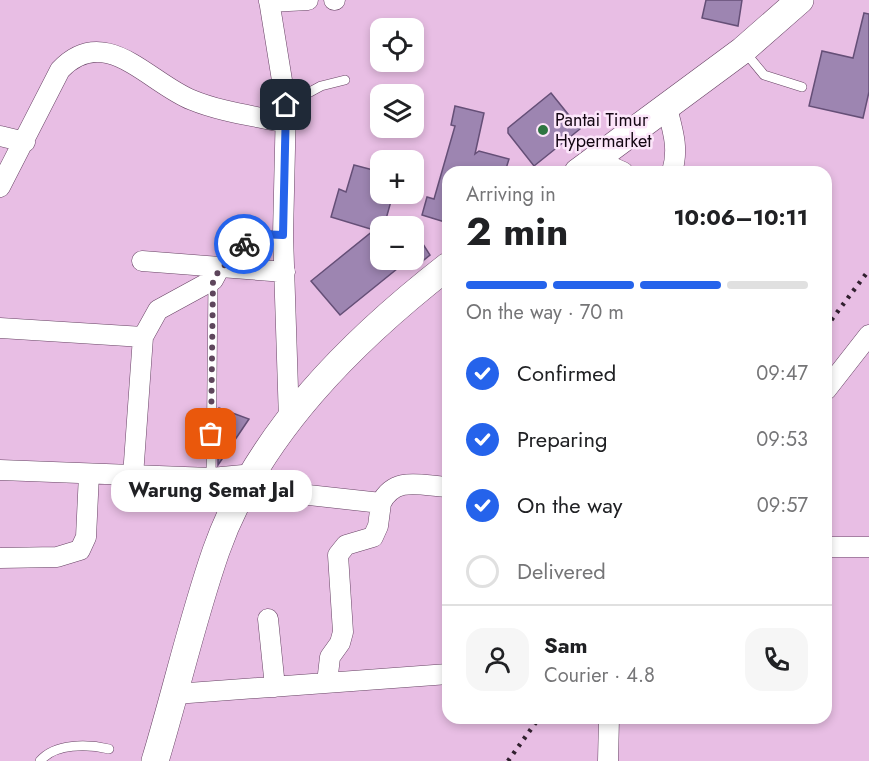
<!DOCTYPE html>
<html lang="en">
<head>
<meta charset="utf-8">
<style>
  :root { --surface:#fff; --page:#f6f6f6; --text:#202124; --muted:#757577; --line:#e0e0e0; --accent:#2563eb }
  body { margin:0; font-family:Jost,sans-serif; background:var(--page); color:var(--text); height:100vh; display:flex; flex-direction:column; font-size:22px; white-space:nowrap }
  * { box-sizing:border-box; margin:0 }
  p { font-size:20px; color:var(--muted) }
  .icon { flex:none; width:33px; height:33px; fill:none; stroke:currentColor; stroke-width:2; stroke-linecap:round; stroke-linejoin:round }
  .map { position:relative; flex:1; overflow:hidden }
  .sheet { position:absolute; left:442px; top:166px; width:390px; height:558px; display:flex; flex-direction:column; background:var(--surface); border-radius:18px; box-shadow:0 3px 9px #0003 }
  .sheet>* { flex:none }
  .fabs { position:absolute; left:370px; top:18px; display:grid; gap:12px }
  .fabs a { display:grid; place-items:center; width:54px; height:54px; border-radius:12px; background:var(--surface); box-shadow:0 3px 9px #0003; font-size:30px }
  .pin { position:absolute; display:grid; place-items:center; width:51px; height:51px; color:#fff; margin:-26px; border-radius:12px; box-shadow:0 3px 9px #0006 }
  .courier { position:absolute; display:grid; place-items:center; width:60px; height:60px; margin:-30px; border:4px solid #2563eb; border-radius:50%; background:#fff; color:#222; box-shadow:0 2px 8px #0007 }
  .bubble { position:absolute; height:42px; border-radius:18px; background:var(--surface); box-shadow:0 3px 9px #0003; font-size:20px; font-weight:700; line-height:42px; text-align:center }
  .overview em { font-style:normal; font-weight:700 }
  .overview div { display:flex; flex-direction:column-reverse }
  .overview { display:flex; align-items:center; justify-content:space-between; height:102px; padding:0 24px }
  h1 { font-size:39px; font-weight:700; line-height:45px }
  .bar { display:grid; grid-template-columns:repeat(4,1fr); gap:9px 6px; align-content:center; height:72px; padding:0 24px }
  .bar i { height:8px; border-radius:4px; background:var(--line) }
  .bar .current { background:var(--accent) }
  .bar p { grid-column:span 4 }
  .line { display:flex; align-items:center; gap:15px; padding:0 24px; border-top:2px solid var(--line) }
  .line div { flex:1 }
  .round { display:grid; place-items:center; flex:none; width:63px; height:63px; border-radius:18px; background:var(--page) }
  ol { padding:0 24px; list-style:none }
  li { display:flex; align-items:center; gap:18px; height:66px }
  li p { margin-inline-start:auto }
  li .icon { padding:6px; border-radius:50%; background:var(--accent); color:#fff; stroke-width:4 }
  li:last-child { color:var(--muted) }
  li i { width:33px; height:33px; border:3px solid var(--line); border-radius:50% }
  .map>svg:first-child { display:block }
  .building { fill:#9d85b1; stroke:#654f77; stroke-width:1.5 }
  .lines { fill:none; stroke-linecap:round; stroke-linejoin:round }
  .service-casing { stroke:#674364; stroke-width:10 }
  .minor-casing { stroke:#674364; stroke-width:21 }
  .secondary-casing { stroke:#674364; stroke-width:28 }
  .service { stroke:#fff; stroke-width:9 }
  .minor { stroke:#fff; stroke-width:20 }
  .secondary { stroke:#fff; stroke-width:27 }
  .rail { stroke:#31202f; stroke-width:4.5; stroke-dasharray:3 6; stroke-linecap:butt }
  .done { stroke:#5e465c; stroke-width:6; stroke-dasharray:0 10.8 }
  .route { stroke:#2563eb; stroke-width:8 }
  .poi-dot { fill:#2e7541; stroke:#fce6fa; stroke-width:2 }
  .labels { text-anchor:middle; stroke-width:5; stroke-linejoin:round; paint-order:stroke }
  .poi-label { font-size:18px; fill:#130612; stroke:#fce6fa; text-anchor:start }
</style>
</head>
<body>
<div class="map">
<svg width="869" height="761" viewBox="0 0 869 761">
  <rect width="100%" height="100%" fill="#e8bee4"/>
  <path class="building" d="M706 0H742L738 26 702 18Z
    M864 13 869 14V92L863 118 809 106 822 51 853 58Z
    M551 93 580 129 534 166 508 133V128Z
    M455 106 484 113 475 154 479 151 509 159 505 172H448V223L422 215 427 197 434 199 455 126 451 125Z
    M354 165 381 172V194H393L386 219 381 217V260H408L340 315 311 281 374 230 331 217 339 189 346 192Z
    M414 230 430 255 414 268Z
    M219 408 249 419 218 465V417Z"/>
  <g class="lines">
    <g class="service-casing">
      <path id="service" d="M745 52 764 75 802 87
        M286 105 321 86 345 80
        M222 265 240 251 252 236 283 235
        M211 478 213 280
        M40 761C55 743 88 744 109 749"/>
    </g>
    <g class="minor-casing">
      <path id="minor" d="M269 0 286 105 283 235 289 420
        M334 0H335
        M269 2 308 0
        M667 108C673 131 679 149 672 172
        M0 136 25 142
        M596 160 623 172
        M0 187 60 70C105 22 149 83 192 100 221 112 255 116 286 123
        M142 261 285 272
        M0 328 143 337
        M826 390 869 335
        M0 470 211 478 254 474
        M133 476 143 337 158 310 213 280 220 267
        M245 488 381 503 378 526 373 537 346 545 338 555 343 632 340 643 330 657 327 683
        M381 503C395 475 422 486 448 487
        M826 547H869
        M0 558 57 557 80 550 86 537 89 474
        M268 619 275 687
        M175 694 448 674
        M608 761 609 718"/>
    </g>
    <g class="secondary-casing">
      <path id="secondary" d="M578 172 743 50 800 0
        M155 761C176 692 192 620 216 551 257 434 353 340 448 266"/>
    </g>
    <use href="#service" class="service"/>
    <use href="#minor" class="minor"/>
    <use href="#secondary" class="secondary"/>
    <path class="rail" d="M826 327 869 270
      M508 761 539 718"/>
  </g>
  <g class="lines">
    <path class="done" d="M211 434 213 280C221 265 236 258 244 244"/>
    <path class="route" d="M244 244 257 234 283 235 286 105"/>
  </g>
  <circle class="poi-dot" cx="543" cy="130" r="6"/>
  <g class="labels">
    <g class="poi-label">
      <text x="555" y="126">Pantai Timur<tspan x="555" dy="21">Hypermarket</tspan></text>
    </g>
  </g>
</svg>
<div class="fabs">
<a><svg class="icon" aria-label="locate" viewBox="0 0 24 24"><circle cx="12" cy="12" r="6"/><path d="M12 2v4M12 18v4M2 12h4M18 12h4"/></svg></a>
<a><svg class="icon" aria-label="layers" viewBox="0 0 24 24"><path d="M12 4l9 5-9 5-9-5zM3 14l9 5 9-5"/></svg></a>
<a>+</a>
<a>−</a>
</div>
<div class="pin" style="left:211px;top:434px;background:#ea580c"><svg class="icon" aria-label="bag" viewBox="0 0 24 24"><path d="M5 8h14l-1 12H6zM9 8a3 3 0 0 1 6 0"/></svg></div>
<div class="pin" style="left:286px;top:105px;background:#1f2937"><svg class="icon" aria-label="home" viewBox="0 0 24 24"><path d="M3 11l9-7 9 7M6 9v11h12V9"/></svg></div>
<div class="courier" style="left:244px;top:244px"><svg class="icon" aria-label="bike" viewBox="0 0 24 24"><circle cx="6" cy="16" r="4"/><circle cx="18" cy="16" r="4"/><path d="M6 16l4-8h5l3 8M10 8l3 8H6M13 5h3"/></svg></div>
<div class="bubble" style="left:111px;top:470px;width:201px">Warung Semat Jal</div>
<section class="sheet">
<div class="overview"><div><h1>2 min</h1><p>Arriving in</p></div><em>10:06–10:11</em></div>
<div class="bar"><i class="current"></i><i class="current"></i><i class="current"></i><i></i><p>On the way · 70 m</p></div>
<ol>
<li><svg class="icon" aria-label="check" viewBox="0 0 24 24"><path d="M5 12l5 5 9-10"/></svg>Confirmed<p>09:47</p></li>
<li><svg class="icon" aria-label="check" viewBox="0 0 24 24"><path d="M5 12l5 5 9-10"/></svg>Preparing<p>09:53</p></li>
<li><svg class="icon" aria-label="check" viewBox="0 0 24 24"><path d="M5 12l5 5 9-10"/></svg>On the way<p>09:57</p></li>
<li><i></i>Delivered</li>
</ol>
<div class="line" style="height:108px"><a class="round"><svg class="icon" aria-label="person" viewBox="0 0 24 24"><circle cx="12" cy="8" r="4"/><path d="M4 21q1-7 8-7t8 7"/></svg></a><div><b>Sam</b><p>Courier · 4.8</p></div><a class="round"><svg class="icon" aria-label="phone" viewBox="0 0 24 24"><path d="M5 4h4l2 5-3 2q2 4 5 5l2-3 5 2v4C11 20 4 13 5 4z"/></svg></a></div>
</section>
</div>
</body>
</html>
